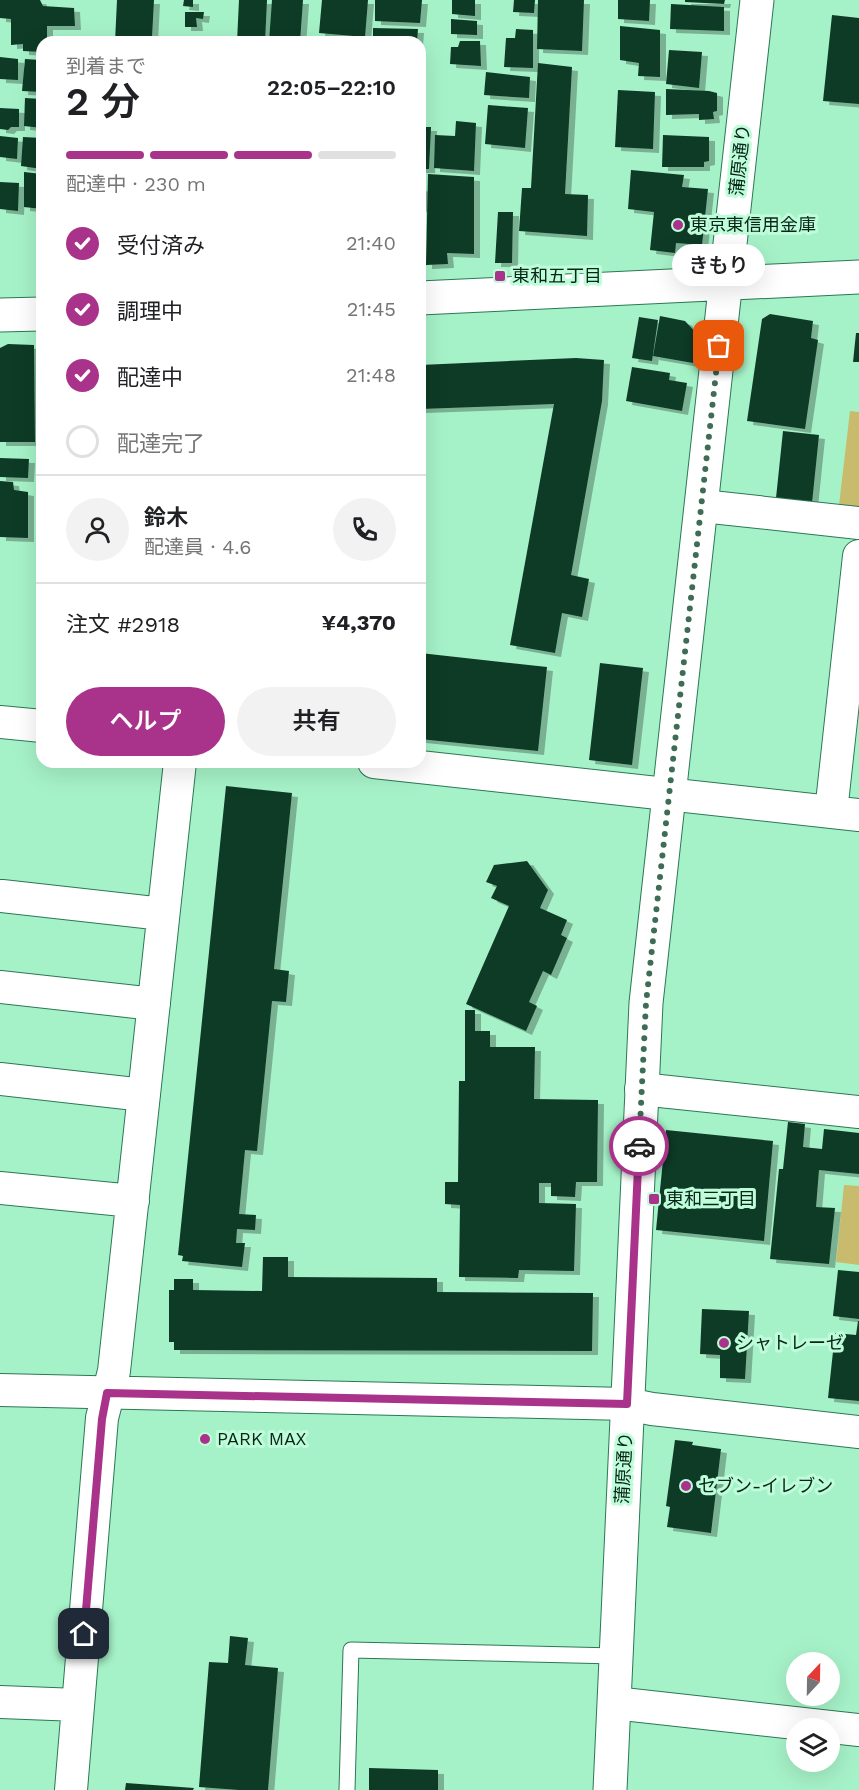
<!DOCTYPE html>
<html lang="ja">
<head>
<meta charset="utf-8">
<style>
  :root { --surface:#fff; --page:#f2f2f2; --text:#202124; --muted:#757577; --line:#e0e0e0; --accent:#a9338a }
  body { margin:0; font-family:"Work Sans","Noto Sans JP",sans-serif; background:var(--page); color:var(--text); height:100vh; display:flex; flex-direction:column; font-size:22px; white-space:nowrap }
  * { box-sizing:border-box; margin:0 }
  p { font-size:20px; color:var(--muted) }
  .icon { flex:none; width:33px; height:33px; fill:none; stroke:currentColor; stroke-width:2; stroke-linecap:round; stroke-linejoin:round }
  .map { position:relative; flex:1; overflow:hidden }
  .sheet { position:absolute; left:36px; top:36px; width:390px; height:732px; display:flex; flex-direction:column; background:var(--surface); border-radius:18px; box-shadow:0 6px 24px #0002 }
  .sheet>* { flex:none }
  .needle { width:39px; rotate:22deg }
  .buttons { position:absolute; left:786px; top:1652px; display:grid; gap:12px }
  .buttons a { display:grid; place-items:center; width:54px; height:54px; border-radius:50%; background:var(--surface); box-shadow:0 6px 24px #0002; font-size:30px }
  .pin { position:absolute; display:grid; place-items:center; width:51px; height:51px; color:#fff; margin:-26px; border-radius:12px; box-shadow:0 3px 9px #0006 }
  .courier { position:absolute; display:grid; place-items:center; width:60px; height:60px; margin:-30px; border:4px solid #a9338a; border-radius:50%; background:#fff; color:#222; box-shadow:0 2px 8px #0007 }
  .bubble { position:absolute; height:42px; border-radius:21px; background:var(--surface); box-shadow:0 6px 24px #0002; font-size:20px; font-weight:600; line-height:42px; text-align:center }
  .overview em { font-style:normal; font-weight:600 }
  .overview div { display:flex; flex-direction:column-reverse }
  .overview { display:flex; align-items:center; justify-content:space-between; height:102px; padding:0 30px }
  h1 { font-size:39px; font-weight:600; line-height:45px }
  .bar { display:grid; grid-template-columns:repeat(4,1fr); gap:9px 6px; align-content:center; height:72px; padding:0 30px }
  .bar i { height:8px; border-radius:4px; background:var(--line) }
  .bar .selected { background:var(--accent) }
  .bar p { grid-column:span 4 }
  .line { display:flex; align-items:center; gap:15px; padding:0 30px; border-top:2px solid var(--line) }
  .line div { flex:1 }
  .round { display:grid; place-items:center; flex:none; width:63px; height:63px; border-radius:32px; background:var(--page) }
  ol { padding:0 30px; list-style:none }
  li { display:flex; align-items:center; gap:18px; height:66px }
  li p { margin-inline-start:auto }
  li .icon { padding:6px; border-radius:50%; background:var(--accent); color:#fff; stroke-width:4 }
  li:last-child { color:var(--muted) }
  li i { width:33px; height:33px; border:3px solid var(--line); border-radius:50% }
  .cta { display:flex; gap:12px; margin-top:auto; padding:12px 30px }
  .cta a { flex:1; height:69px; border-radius:36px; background:var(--accent); color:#fff; font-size:24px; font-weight:600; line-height:69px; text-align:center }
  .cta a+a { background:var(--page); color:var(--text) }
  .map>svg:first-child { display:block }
  .green { fill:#c8bb6e }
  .building { fill:#113a27; filter:url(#shadow) }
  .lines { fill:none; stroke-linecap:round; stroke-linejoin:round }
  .lane-casing { stroke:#2b7854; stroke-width:17 }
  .street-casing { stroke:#2b7854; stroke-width:34 }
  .secondary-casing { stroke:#2b7854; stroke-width:35 }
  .lane { stroke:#fff; stroke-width:15 }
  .street { stroke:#fff; stroke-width:32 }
  .secondary { stroke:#fff; stroke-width:33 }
  .done { stroke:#3e6d56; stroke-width:6; stroke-dasharray:0 10.8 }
  .route { stroke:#a9338a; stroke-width:8 }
  .poi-dot { fill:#a9338a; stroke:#bffcda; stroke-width:2 }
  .labels { text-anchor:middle; stroke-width:6; stroke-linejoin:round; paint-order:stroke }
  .street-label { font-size:18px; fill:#062618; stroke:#bffcda }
  .poi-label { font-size:18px; fill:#062618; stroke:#bffcda; text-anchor:start }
</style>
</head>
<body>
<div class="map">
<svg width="859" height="1790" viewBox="0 0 859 1790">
  <defs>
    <filter id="shadow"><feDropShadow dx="6" dy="4" stdDeviation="0" flood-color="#0004"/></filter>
  </defs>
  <rect width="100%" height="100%" fill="#a6f2c8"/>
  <path class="green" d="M850 411 859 412V507L839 505Z
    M844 1185 859 1186V1265L836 1262Z"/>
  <path class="building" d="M0 0H40L43 6 74 8 75 26H47V42H42V52L23 51V44L11 45V19L0 18Z
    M117 0H154L152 37H182L209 40V42H115Z
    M184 0H193V7L183 6Z
    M239 0H267L265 42H237Z
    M272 0H303L300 42H269Z
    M322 0H368L365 37 319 33Z
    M375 0H422L420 23 375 21Z
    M452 0H475V16L452 14Z
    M514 0H535L534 13 513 12Z
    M538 0H584L582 51 537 49Z
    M618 0H650L649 21 618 19Z
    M685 0H725L724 4 685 2Z
    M671 4 724 7V31L670 29Z
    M185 12H204L203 19 196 18 197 27H185Z
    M832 15 859 18V104L823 101Z
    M451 19 477 21V35L451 34Z
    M620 26 660 30V77L638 76 639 63 620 60Z
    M373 28 418 29 417 42H373Z
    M516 29 533 30V68L504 67 506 38H515Z
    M460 41H480L481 66 450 64 451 47H458Z
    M669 50 702 52 699 88 666 84Z
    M0 57 18 59V80L0 79Z
    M25 59 41 60 42 92 22 91Z
    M538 63 572 67 565 194 588 195 587 236 519 231 522 188H531Z
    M486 72 530 77 529 98 484 95Z
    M666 89 709 91 717 93V111L713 112 714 119 699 120V114L666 115Z
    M618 90 655 92 653 149 615 147Z
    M25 98 42 99V128L24 126Z
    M488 105 528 108 525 148 485 144Z
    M0 108 19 109V127H11L8 130 0 129Z
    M456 121 476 123 474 171 434 168 435 135 455 136Z
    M420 127H431L429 169H420Z
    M663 135 709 137V161L704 162V167H662Z
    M0 136 18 138 17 159 0 157Z
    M23 137 42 138V169L21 166Z
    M631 170 684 175 682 187 708 189 702 245 676 243 675 253 650 250 654 212 628 209Z
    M24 172 42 174V209L24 207Z
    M428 174 474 177V254L447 253 448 264 426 265Z
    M0 182 19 183 18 211 0 209Z
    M420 187 423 188V207L420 208Z
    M498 212H513L512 263H495Z
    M770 314 813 321 811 338 818 340 805 429 747 421 762 319Z
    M660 316 685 321 698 335 693 363 653 356Z
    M639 317 658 320 652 361 632 358Z
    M856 333H859V362H853Z
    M8 344 34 345 35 442H0V348Z
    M576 358 604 360 602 401 571 575 589 579 582 617 562 613 555 653 510 645 554 404 420 409V365Z
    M632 367 670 373 669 380 687 383 682 411 626 401Z
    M783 431 819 435 812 503 776 498Z
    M0 458 29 459 28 478 0 477Z
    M0 481 13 482 14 490 28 492V538L0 537Z
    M39 504H42V543H37Z
    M420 653 547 667 538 751 420 739Z
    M600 663 643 668 632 765 589 760Z
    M226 786 292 793 274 969 289 971 286 1002 272 1001 257 1151 245 1150 239 1214 256 1215 255 1230 237 1229 236 1243H245L242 1267 182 1261 183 1256 178 1255Z
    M527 861 548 890 540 908 567 920 561 935 567 938 551 975 543 971 529 1002 537 1006 526 1031 466 1004 509 906 491 898 497 886 486 882 494 865Z
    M465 1010H475V1031H490V1047H535L534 1099 598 1100 597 1182H576L575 1197 551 1196V1183H539V1203L576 1204 574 1271 519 1270 518 1278 459 1277 460 1205 445 1204V1182H458L459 1081H465Z
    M788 1122 805 1124 803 1147 822 1149 824 1129 859 1133V1174L819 1170 816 1207 835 1208 829 1264 770 1259 779 1169H783Z
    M666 1130 773 1141 764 1241 656 1230Z
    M263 1257H288V1277L437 1278V1292L593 1293 592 1351 174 1350V1342H169V1290H174V1279H193V1290L262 1291Z
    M838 1270 859 1272V1319L833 1316Z
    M702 1309 749 1311 745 1379 720 1378V1355L700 1354Z
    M858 1321H859V1401L828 1398 835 1333 856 1335Z
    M675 1440 693 1442 692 1445 721 1449 711 1533 667 1527 670 1507 666 1506Z
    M230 1636 248 1638 245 1665 278 1668 268 1790H239L199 1787 209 1662 228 1663Z
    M369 1768 438 1770V1790H369Z
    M126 1783 194 1788 193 1790H125Z"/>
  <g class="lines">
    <g class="lane-casing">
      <path id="lane" d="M347 1790 351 1650 616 1656"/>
    </g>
    <g class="street-casing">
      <path id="street" d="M702 506 859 523
        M0 722 42 726
        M374 762 859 815
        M831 812 859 556
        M2 896 163 914
        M0 987 154 1004
        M0 1079 144 1095
        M641 1089 859 1112
        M0 1188 133 1201
        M0 1390 627 1404 652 1409 859 1432
        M0 1702 78 1705
        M614 1703 859 1730
        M71 1790 102 1418 114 1371 180 762"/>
    </g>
    <g class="secondary-casing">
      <path id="secondary" d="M420 298 859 277
        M0 315 42 314
        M610 1790 646 1003 757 0"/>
    </g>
    <use href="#lane" class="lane"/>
    <use href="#street" class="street"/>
    <use href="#secondary" class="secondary"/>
  </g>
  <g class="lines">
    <path class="done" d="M639 1146 646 1003 719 346"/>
    <path class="route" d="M84 1634 102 1419 107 1393 627 1404 639 1146"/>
  </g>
  <g class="poi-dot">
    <circle cx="678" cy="225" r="6"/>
    <rect x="494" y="270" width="12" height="12" rx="3"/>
    <rect x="648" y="1193" width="12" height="12" rx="3"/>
    <circle cx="724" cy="1343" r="6"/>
    <circle cx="205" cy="1439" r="6"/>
    <circle cx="686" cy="1486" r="6"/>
  </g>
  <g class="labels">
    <g class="street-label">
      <text transform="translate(740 160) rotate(-84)" y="6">蒲原通り</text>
      <text transform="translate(624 1468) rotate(-87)" y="6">蒲原通り</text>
    </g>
    <g class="poi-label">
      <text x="690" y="231">東京東信用金庫</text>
      <text x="512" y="282">東和五丁目</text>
      <text x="666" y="1205">東和三丁目</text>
      <text x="736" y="1349">シャトレーゼ</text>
      <text x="217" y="1445">PARK MAX</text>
      <text x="698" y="1492">セブン-イレブン</text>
    </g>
  </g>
</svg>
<div class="buttons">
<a><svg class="needle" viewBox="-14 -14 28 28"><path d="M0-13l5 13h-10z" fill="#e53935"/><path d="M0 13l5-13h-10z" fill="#757577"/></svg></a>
<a><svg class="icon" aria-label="layers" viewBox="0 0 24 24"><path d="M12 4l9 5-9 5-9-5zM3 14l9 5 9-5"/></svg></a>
</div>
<div class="pin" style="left:719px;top:346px;background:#ea580c"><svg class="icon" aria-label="bag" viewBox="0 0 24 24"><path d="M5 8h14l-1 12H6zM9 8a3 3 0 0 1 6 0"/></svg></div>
<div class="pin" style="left:84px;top:1634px;background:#1f2937"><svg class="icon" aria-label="home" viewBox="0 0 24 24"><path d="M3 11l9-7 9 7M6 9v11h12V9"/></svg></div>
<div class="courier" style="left:639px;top:1146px"><svg class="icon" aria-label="car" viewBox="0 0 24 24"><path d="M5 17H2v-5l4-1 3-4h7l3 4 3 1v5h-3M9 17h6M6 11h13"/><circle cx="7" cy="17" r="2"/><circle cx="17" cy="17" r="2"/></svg></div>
<div class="bubble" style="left:672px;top:244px;width:93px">きもり</div>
<section class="sheet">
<div class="overview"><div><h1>2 分</h1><p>到着まで</p></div><em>22:05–22:10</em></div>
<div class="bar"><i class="selected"></i><i class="selected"></i><i class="selected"></i><i></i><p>配達中 · 230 m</p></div>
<ol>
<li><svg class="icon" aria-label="check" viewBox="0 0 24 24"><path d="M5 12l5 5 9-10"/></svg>受付済み<p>21:40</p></li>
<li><svg class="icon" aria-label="check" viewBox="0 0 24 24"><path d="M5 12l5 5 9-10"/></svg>調理中<p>21:45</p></li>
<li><svg class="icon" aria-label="check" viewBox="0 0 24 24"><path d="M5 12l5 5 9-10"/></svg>配達中<p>21:48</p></li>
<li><i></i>配達完了</li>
</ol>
<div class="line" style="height:108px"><a class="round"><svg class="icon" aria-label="person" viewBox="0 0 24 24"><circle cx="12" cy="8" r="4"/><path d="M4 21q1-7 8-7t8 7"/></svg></a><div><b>鈴木</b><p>配達員 · 4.6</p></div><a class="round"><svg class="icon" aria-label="phone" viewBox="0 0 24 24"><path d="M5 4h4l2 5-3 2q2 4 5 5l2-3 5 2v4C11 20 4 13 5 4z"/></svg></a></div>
<div class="line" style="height:78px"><div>注文 #2918</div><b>¥4,370</b></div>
<div class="cta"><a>ヘルプ</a><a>共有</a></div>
</section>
</div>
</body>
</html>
